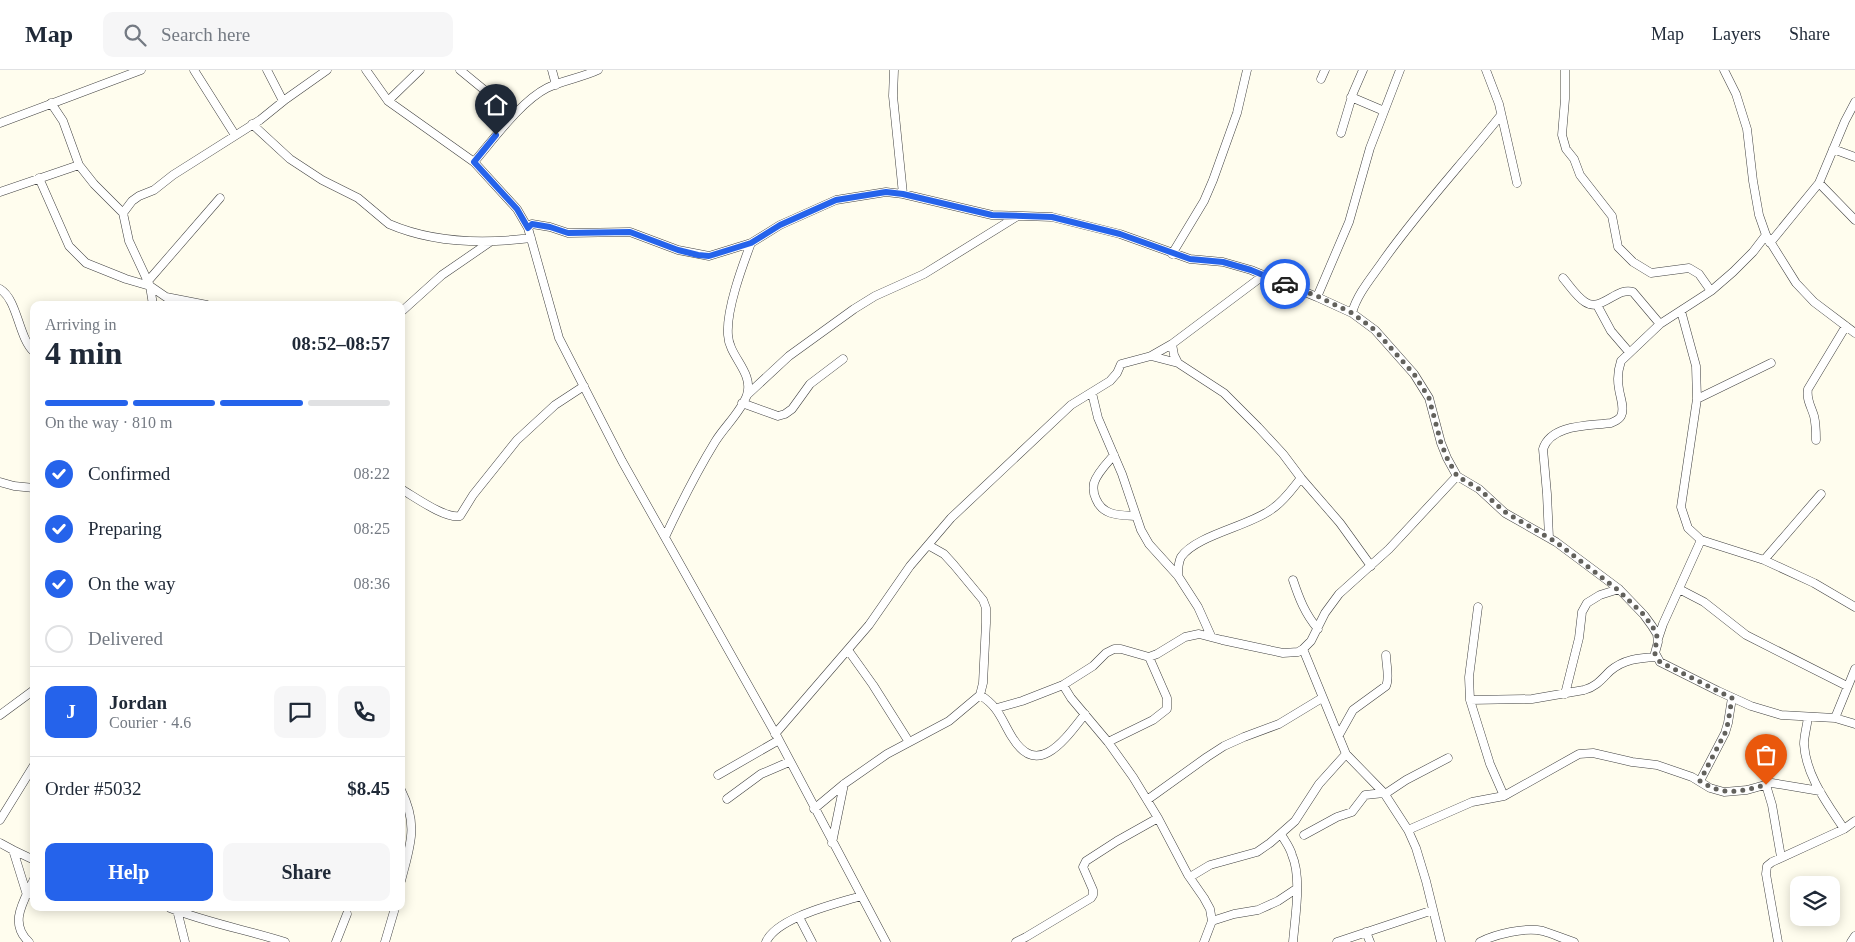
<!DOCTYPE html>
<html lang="en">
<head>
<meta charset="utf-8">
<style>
  :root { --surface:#fff; --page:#f6f6f7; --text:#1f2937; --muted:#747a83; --line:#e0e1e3; --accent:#2563eb }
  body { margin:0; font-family:"Times New Roman",serif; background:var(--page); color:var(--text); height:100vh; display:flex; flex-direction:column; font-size:19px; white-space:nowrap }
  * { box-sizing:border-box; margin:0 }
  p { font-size:16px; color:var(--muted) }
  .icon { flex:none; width:28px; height:28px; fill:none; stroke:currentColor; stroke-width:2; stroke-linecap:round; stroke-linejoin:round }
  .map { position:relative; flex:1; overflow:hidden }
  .side { position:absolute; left:30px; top:231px; width:375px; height:610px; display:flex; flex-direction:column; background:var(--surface); border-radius:10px; box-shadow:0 2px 12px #0003 }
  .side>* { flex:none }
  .fabs { position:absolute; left:1790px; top:806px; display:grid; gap:10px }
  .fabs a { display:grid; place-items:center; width:50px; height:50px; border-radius:10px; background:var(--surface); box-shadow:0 2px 12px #0003; font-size:25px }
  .pin { position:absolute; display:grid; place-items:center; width:42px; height:42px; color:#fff; margin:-51px -21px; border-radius:50% 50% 50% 0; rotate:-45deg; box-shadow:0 0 5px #0007 }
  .pin .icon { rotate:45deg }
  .courier { position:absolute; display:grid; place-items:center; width:50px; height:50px; margin:-25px; border:4px solid #2563eb; border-radius:50%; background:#fff; color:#222; box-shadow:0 1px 6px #0007 }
  .head em { font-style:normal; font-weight:700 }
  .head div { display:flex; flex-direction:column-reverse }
  .head { display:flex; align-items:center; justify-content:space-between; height:85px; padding:0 15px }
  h1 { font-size:32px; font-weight:700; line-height:38px }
  .bar { display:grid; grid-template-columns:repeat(4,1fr); gap:8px 5px; align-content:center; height:60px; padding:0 15px }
  .bar i { height:6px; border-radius:4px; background:var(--line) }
  .bar .on { background:var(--accent) }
  .bar p { grid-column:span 4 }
  .line { display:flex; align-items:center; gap:12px; padding:0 15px; border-top:1px solid var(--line) }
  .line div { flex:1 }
  .round { display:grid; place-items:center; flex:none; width:52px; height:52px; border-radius:10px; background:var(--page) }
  ol { padding:0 15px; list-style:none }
  li { display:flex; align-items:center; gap:15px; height:55px }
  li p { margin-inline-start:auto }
  li .icon { padding:5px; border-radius:50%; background:var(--accent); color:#fff; stroke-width:4 }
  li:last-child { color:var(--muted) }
  li i { width:28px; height:28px; border:2px solid var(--line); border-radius:50% }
  .button { display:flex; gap:10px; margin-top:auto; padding:10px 15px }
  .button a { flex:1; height:58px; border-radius:10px; background:var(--accent); color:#fff; font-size:20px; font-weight:700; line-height:58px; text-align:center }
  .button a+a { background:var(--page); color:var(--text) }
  header { display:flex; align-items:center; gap:30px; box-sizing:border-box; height:70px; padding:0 25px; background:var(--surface); border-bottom:1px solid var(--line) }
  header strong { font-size:24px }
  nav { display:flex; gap:28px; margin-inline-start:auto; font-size:18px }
  .search { width:350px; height:45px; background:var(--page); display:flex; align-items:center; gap:12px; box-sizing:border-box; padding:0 18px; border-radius:10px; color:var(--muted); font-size:19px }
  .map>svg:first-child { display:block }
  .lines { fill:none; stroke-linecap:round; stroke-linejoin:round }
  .minor-casing { stroke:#404040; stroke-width:9 }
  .minor { stroke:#fff; stroke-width:8 }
  .done { stroke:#62615c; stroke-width:5; stroke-dasharray:0 9 }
  .route { stroke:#2563eb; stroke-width:6 }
</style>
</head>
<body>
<header>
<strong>Map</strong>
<div class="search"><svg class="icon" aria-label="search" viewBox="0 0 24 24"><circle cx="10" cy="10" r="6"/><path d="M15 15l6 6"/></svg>Search here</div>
<nav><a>Map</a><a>Layers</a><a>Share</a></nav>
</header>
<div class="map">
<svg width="1855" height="872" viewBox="0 0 1855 872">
  <rect width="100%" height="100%" fill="#fffdee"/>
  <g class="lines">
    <g class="minor-casing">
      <path id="minor" d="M194 0 235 65
        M267 0 283 31
        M366 0 388 31 474 92 517 139 528 158 559 268 622 391 779 670 886 872
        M460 0 488 23 510 49
        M552 0 556 15
        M894 0 893 26 903 124
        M1486 0 1499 34 1517 113
        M1565 0V29L1562 65 1566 79 1574 89 1580 105 1612 146 1618 177 1633 192 1651 203 1689 198 1699 204 1711 221
        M1724 0 1736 24 1747 59 1753 111 1759 145 1766 165 1796 213 1814 232 1855 263
        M1321 9 1325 0
        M1351 27 1384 41
        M388 31 420 0
        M51 33 63 51 79 95 94 114 123 143 129 171 150 216 153 235
        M0 53 141 0
        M252 54 290 89 322 110 358 128 389 154C433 173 484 174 531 168
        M1341 63 1353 23 1363 0
        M1833 79 1855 87
        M474 92C493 70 521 31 547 18 563 10 581 8 598 0
        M39 108 69 176 86 193 126 209 150 216 166 227 207 235
        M1819 113 1855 150
        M0 122 79 95
        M123 143 132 131 139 126 154 120 173 105 260 50 286 29 327 0
        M528 158 532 154 550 157 568 163 630 162 678 180 709 186 751 173 780 155 836 130 886 122 903 124 992 145 1052 147 1120 164 1190 189 1223 192 1251 200 1317 227 1352 243 1375 260 1414 304 1429 328 1441 373 1447 388 1457 406 1479 419 1505 443 1556 472 1619 519 1644 545 1652 556 1657 564 1658 572 1655 583 1660 592 1718 621 1751 636 1781 645 1835 648 1855 654
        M1770 173 1819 113 1845 51 1855 32
        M1172 184 1204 131 1213 110 1237 43 1247 0
        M1563 208C1570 216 1576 226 1585 232 1601 243 1617 216 1633 222L1660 254
        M148 211 220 128
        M0 219C18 230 18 267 34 282
        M1317 227 1349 152 1370 78 1400 0
        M1597 235 1611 261 1629 282
        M1681 241 1696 296 1697 329 1681 437 1688 458 1701 470 1764 490 1814 513 1855 537
        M401 242 442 205 490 172
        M1352 243C1357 224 1372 207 1383 191 1419 140 1462 94 1501 45
        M1172 274 1174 285 1178 293 1224 323 1258 357 1283 384 1301 408 1340 453 1371 496
        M1151 286 1178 293
        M1092 323 1098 348 1122 404 1141 460 1149 474 1178 506 1198 537 1211 566
        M747 325 789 286 854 239 875 226 924 204 1016 147
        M1697 329 1771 293
        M742 333 778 346 785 344 792 339 810 314 843 289
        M1816 370C1816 362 1816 354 1814 346 1811 336 1806 329 1808 319L1846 256
        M1114 385C1107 393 1097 403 1094 413 1093 418 1094 425 1096 429 1103 446 1119 445 1136 446
        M0 412 14 416 34 418
        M401 419C415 427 445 449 460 446L473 425 517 370 555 335 584 316
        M665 467C680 435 696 403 715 372 724 357 741 342 747 325 754 302 729 287 728 265 726 240 742 197 751 173
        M1549 468 1547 424 1543 379C1551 354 1589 356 1611 353 1615 351 1619 350 1621 346 1625 338 1620 327 1619 319 1617 309 1618 300 1621 291L1660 254 1711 221 1733 202 1753 182 1766 165
        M1764 490 1821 424
        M1178 506C1178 500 1178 493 1181 487 1196 465 1250 456 1272 439 1284 431 1292 419 1301 408
        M1293 510C1299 528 1305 544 1318 559
        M1679 519 1704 532 1746 565 1847 616
        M1478 537 1469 607 1470 630 1490 694 1504 726
        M1658 569 1663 554 1701 470
        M1303 579 1346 684 1384 723 1408 760 1416 778 1426 811 1441 872
        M848 580 873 615 909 672
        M1063 615 1071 628 1108 672 1133 707 1158 748 1188 805 1204 828 1210 839 1212 851 1204 872
        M1565 624 1579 568 1582 542 1587 533 1600 525 1619 519
        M980 625C999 637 1001 649 1012 667 1038 710 1066 668 1085 644
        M1470 630 1532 629 1584 620C1596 617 1602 609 1610 601 1624 589 1639 588 1656 587
        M997 638 1022 631 1063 615 1093 596 1106 583 1114 579H1121L1149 587 1157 584 1185 567 1199 564 1222 570 1283 583 1298 582 1303 579 1311 571 1325 543 1339 524 1389 479 1457 406
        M0 645 34 620
        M1808 647C1807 656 1804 666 1804 674 1806 706 1827 733 1844 759
        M1835 648 1855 599
        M775 664 869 555 910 496 951 448 1071 335 1110 311 1117 303 1121 294 1151 286 1172 274 1264 205
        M1339 665 1353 640 1386 616C1390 608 1386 594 1386 585
        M1108 672 1153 650 1167 639V628L1149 587
        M718 705 779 670
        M1700 711 1725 663 1728 653 1732 628
        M1766 715 1772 735 1781 787
        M401 720C419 756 410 775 401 811
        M1385 724 1406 710 1448 688
        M727 729 761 704 789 692
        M1147 730 1207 687 1224 676 1244 667 1279 654 1322 628
        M814 739 844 714 887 684 949 651 980 625 983 613 986 553V538L983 530 954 495 944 484 928 475
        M0 750 34 695
        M1408 760 1472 732 1504 726 1579 684 1593 683 1632 692 1657 695 1692 707 1710 718 1724 722 1747 720 1772 713 1820 721
        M1281 764C1284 770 1290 777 1292 785 1302 808 1295 847 1293 872
        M1304 765 1337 747 1352 742 1365 725 1384 723
        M0 773 13 780 34 790
        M832 773 844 714
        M13 780 27 825
        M1190 807 1210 795 1257 782 1270 773 1295 751 1319 714 1346 684
        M170 838C208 853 247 860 285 872
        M177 840 185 872
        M799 847 812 872
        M1212 851 1234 844 1258 840 1278 831 1296 819
        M1366 862 1370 872
        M29 872C8 853 24 831 34 809
        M336 872 347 844
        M385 872 395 838
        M766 872C777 847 836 834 861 826
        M1016 872 1026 867 1091 828 1093 825V820L1083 797 1086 791 1117 771 1158 748
        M1337 872 1433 840
        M1480 872C1496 864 1525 857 1543 861 1553 864 1564 869 1574 872
        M1778 872 1766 804 1767 796 1772 792 1844 759 1855 751
        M1851 872 1855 866"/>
    </g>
    <use href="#minor" class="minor"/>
  </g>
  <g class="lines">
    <path class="done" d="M1285 214 1317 226 1352 243 1375 260 1414 304 1429 328 1441 373 1447 388 1457 406 1479 419 1505 442 1556 472 1618 520 1644 545 1652 556 1657 564 1655 584 1660 592 1732 628 1728 653 1725 663 1700 711C1724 727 1740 721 1766 715"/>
    <path class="route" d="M496 65 474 92 517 139 528 158 532 154 550 157 568 163 630 162 678 180 698 185 709 186 751 173 780 155 836 130 886 122 903 124 992 145 1052 147 1120 164 1190 189 1223 192 1251 200 1285 214"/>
  </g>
</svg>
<div class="fabs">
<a><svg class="icon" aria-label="layers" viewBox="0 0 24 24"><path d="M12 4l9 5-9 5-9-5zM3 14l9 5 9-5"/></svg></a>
</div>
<div class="pin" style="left:1766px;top:715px;background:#ea580c"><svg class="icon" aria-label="bag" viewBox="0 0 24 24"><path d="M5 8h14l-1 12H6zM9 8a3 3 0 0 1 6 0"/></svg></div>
<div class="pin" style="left:496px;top:65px;background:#1f2937"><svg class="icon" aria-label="home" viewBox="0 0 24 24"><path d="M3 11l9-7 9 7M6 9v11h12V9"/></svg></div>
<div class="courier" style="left:1285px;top:214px"><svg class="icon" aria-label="car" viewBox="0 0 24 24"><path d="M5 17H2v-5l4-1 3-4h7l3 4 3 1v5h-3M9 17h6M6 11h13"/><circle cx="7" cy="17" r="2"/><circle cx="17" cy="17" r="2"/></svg></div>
<section class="side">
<div class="head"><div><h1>4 min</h1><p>Arriving in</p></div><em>08:52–08:57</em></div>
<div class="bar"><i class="on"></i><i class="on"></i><i class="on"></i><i></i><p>On the way · 810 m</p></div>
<ol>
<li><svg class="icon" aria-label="check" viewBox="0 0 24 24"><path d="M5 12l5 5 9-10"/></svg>Confirmed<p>08:22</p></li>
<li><svg class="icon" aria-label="check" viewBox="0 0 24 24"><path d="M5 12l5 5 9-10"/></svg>Preparing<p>08:25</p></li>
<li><svg class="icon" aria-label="check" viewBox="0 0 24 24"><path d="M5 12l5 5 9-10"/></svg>On the way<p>08:36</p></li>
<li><i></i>Delivered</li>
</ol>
<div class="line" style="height:90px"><b class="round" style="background:var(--accent);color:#fff">J</b><div><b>Jordan</b><p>Courier · 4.6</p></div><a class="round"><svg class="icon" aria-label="chat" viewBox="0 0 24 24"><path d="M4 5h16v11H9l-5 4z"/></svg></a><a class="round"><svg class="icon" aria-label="phone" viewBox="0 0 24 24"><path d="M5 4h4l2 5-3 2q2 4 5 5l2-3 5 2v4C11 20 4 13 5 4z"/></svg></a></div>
<div class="line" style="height:65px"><div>Order #5032</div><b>$8.45</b></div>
<div class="button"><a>Help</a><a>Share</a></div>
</section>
</div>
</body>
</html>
